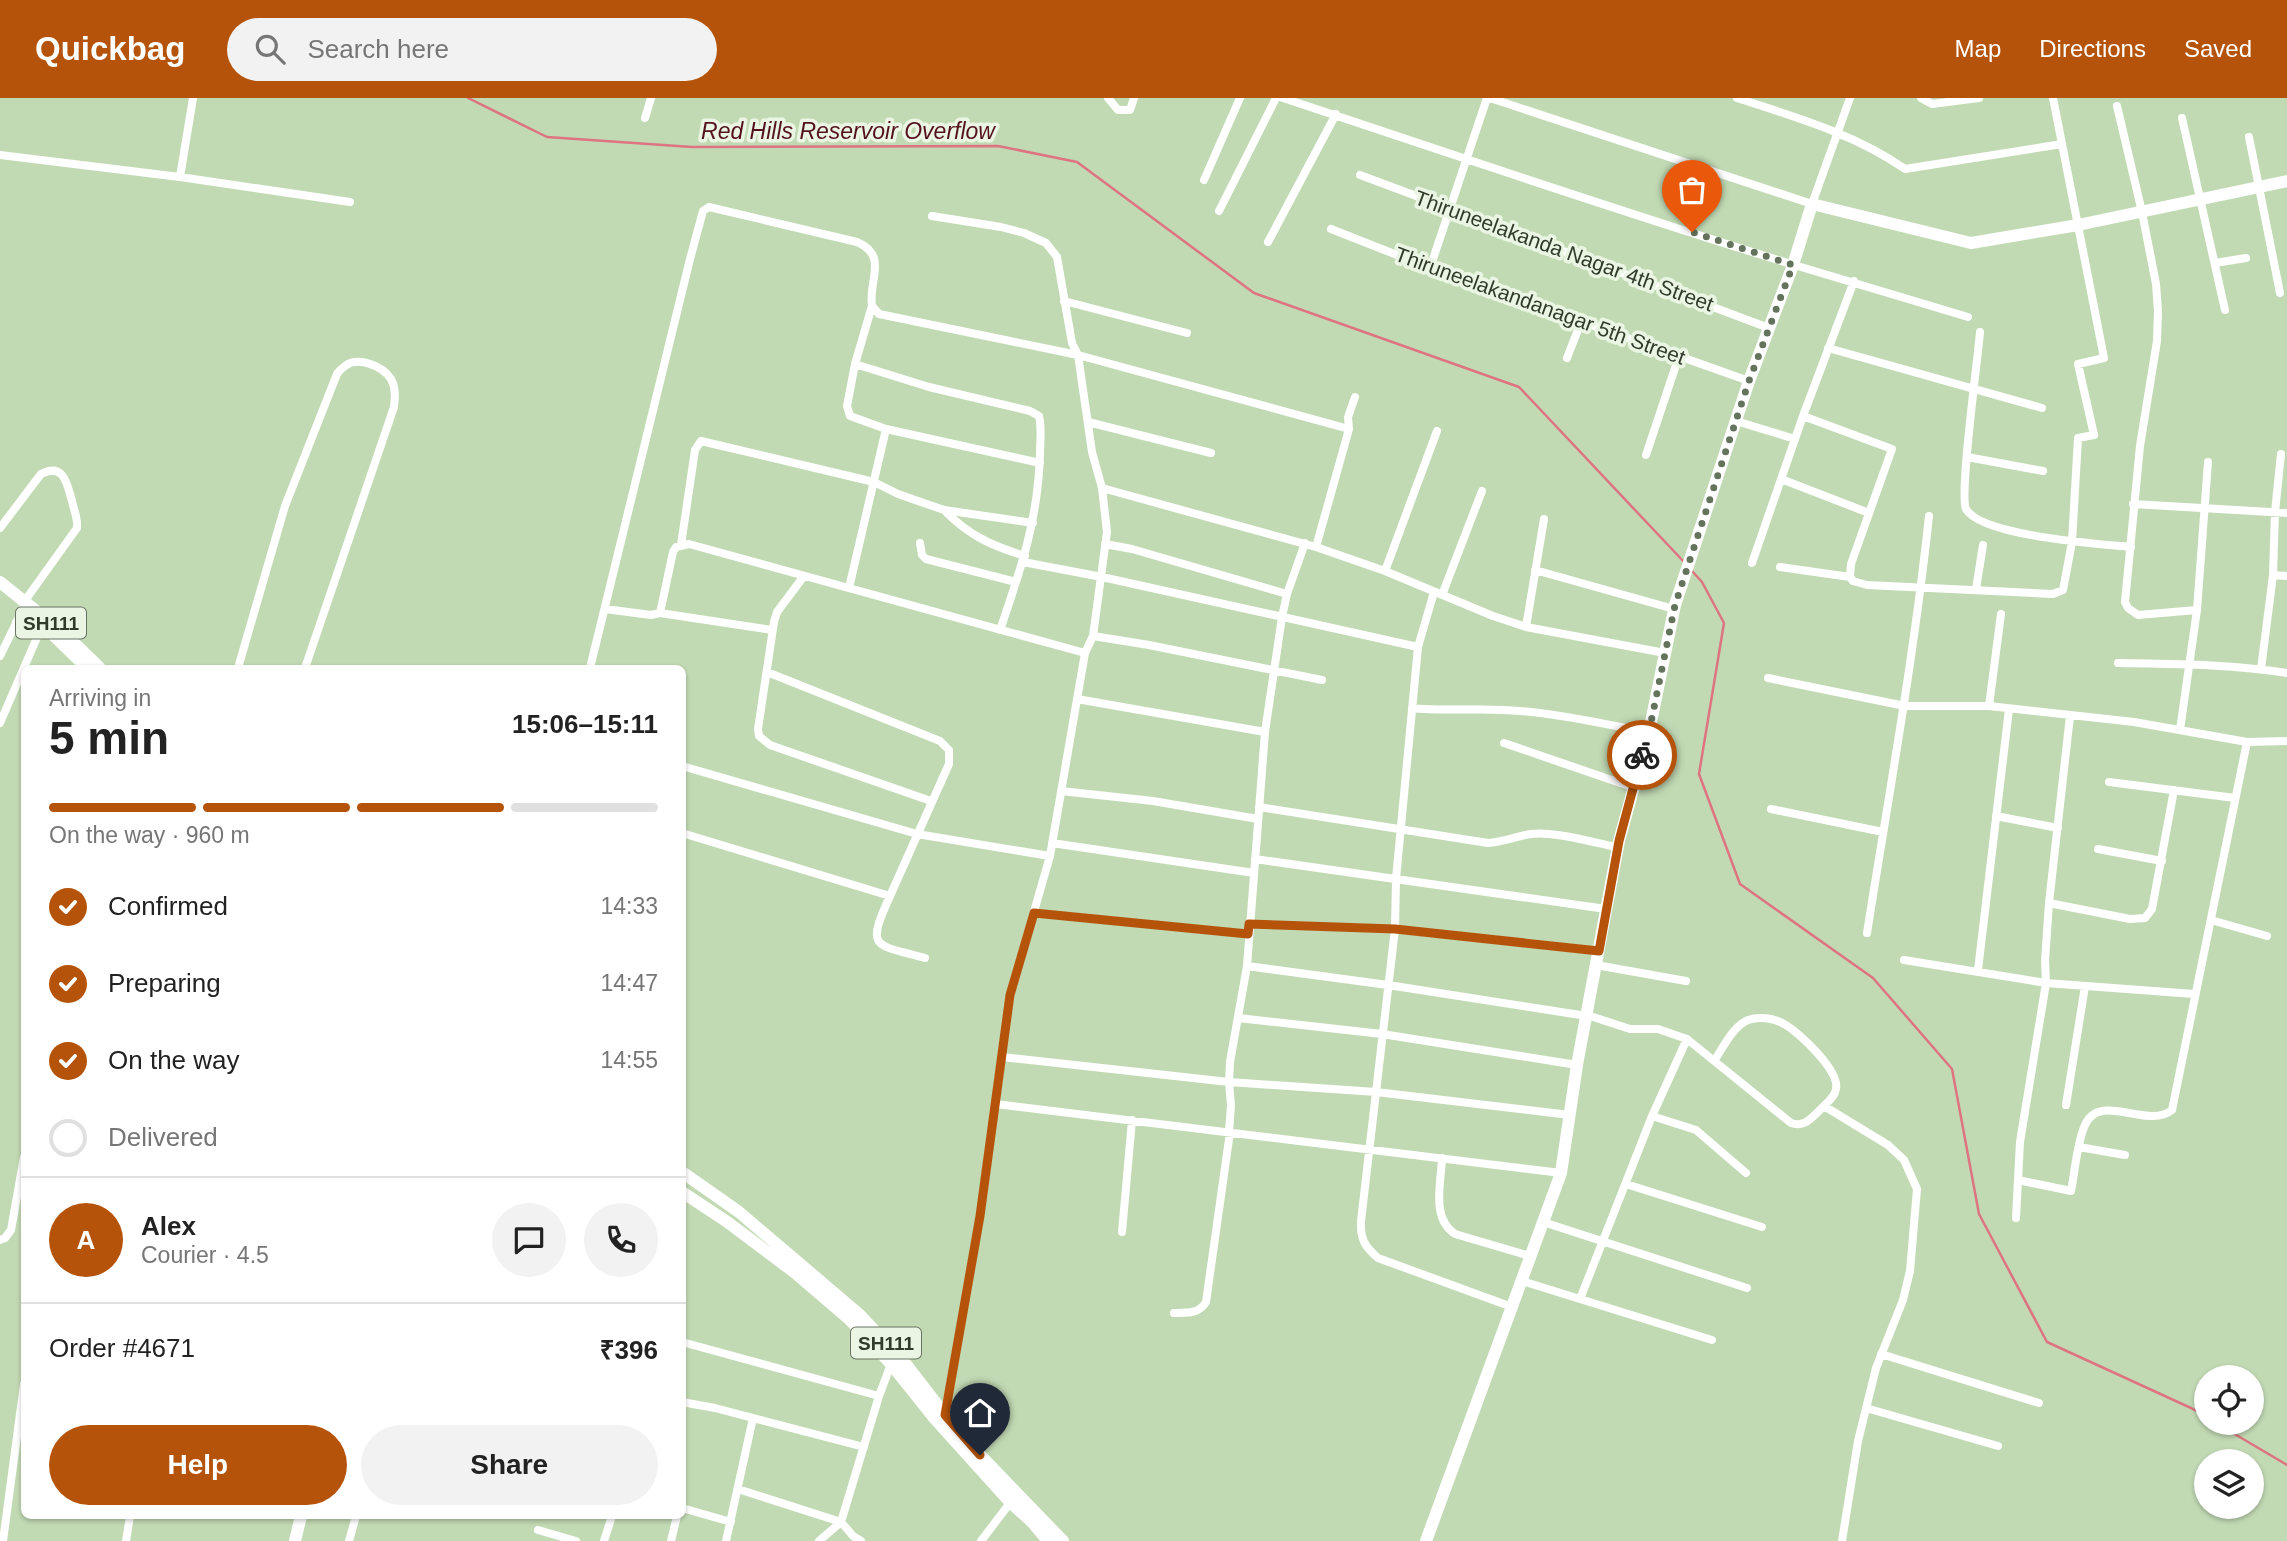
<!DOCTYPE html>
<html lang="en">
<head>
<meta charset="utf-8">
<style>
  :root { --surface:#fff; --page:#f2f2f2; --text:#222; --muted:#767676; --line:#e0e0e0; --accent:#b45309 }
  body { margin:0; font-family:Helvetica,sans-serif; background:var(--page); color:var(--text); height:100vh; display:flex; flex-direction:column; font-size:26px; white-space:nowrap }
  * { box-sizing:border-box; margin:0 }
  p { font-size:23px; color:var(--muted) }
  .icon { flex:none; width:38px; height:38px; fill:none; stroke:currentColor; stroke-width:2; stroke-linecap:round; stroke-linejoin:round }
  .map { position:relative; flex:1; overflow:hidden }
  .details { position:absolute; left:21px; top:567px; width:665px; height:854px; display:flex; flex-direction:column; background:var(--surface); border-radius:10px; box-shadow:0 2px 5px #0004 }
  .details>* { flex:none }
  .tools { position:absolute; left:2194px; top:1267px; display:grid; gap:14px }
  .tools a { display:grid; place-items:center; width:70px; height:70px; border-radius:50%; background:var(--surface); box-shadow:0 2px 5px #0004; font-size:35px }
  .pin { position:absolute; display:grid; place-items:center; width:60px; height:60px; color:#fff; margin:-72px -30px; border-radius:50% 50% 50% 0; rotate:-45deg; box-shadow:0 0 7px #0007 }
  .pin .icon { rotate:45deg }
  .courier { position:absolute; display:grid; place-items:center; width:70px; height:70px; margin:-35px; border:5px solid #b45309; border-radius:50%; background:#fff; color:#222; box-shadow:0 2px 9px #0007 }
  .summary em { font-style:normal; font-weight:700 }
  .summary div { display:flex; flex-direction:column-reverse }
  .summary { display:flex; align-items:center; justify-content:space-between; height:119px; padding:0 28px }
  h1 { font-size:46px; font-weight:700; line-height:52px }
  .bar { display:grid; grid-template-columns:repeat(4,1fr); gap:10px 7px; align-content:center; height:84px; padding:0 28px }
  .bar i { height:9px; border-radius:5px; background:var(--line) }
  .bar .current { background:var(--accent) }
  .bar p { grid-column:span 4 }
  .line { display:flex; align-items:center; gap:18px; padding:0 28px; border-top:2px solid var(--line) }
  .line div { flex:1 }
  .round { display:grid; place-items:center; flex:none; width:74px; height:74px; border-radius:37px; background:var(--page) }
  ol { padding:0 28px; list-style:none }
  li { display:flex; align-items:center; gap:21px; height:77px }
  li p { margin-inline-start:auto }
  li .icon { padding:7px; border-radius:50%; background:var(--accent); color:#fff; stroke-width:4 }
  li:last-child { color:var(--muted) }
  li i { width:38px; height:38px; border:4px solid var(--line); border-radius:50% }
  .cta { display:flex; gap:14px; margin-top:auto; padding:14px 28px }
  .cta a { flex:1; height:80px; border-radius:42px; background:var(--accent); color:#fff; font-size:28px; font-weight:700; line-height:80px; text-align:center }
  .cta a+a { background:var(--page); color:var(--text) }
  header { display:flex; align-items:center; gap:42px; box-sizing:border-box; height:98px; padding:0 35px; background:var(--accent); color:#fff }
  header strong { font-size:33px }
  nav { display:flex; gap:38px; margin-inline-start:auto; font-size:24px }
  .search { width:490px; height:63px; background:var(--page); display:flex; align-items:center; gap:18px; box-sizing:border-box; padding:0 24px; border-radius:38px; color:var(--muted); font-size:26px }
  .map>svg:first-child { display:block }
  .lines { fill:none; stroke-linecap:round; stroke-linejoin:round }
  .stream { stroke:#dd7480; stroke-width:2.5 }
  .street { stroke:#fff; stroke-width:8 }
  .secondary { stroke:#fff; stroke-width:12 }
  .primary { stroke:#fff; stroke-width:12 }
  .done { stroke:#64735c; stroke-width:7; stroke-dasharray:0 12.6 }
  .route { stroke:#b45309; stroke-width:9 }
  .labels { text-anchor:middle; stroke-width:7; stroke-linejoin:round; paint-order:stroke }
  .shield { fill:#eaf6e3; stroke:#687363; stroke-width:2 }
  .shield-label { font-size:19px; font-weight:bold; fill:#313b2c }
  .street-label { font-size:21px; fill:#313b2c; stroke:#eaf6e3 }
  .water-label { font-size:23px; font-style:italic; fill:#54121f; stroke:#eaf6e3 }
</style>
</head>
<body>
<header>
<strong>Quickbag</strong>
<div class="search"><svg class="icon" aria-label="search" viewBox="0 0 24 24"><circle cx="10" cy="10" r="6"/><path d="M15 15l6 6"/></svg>Search here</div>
<nav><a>Map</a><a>Directions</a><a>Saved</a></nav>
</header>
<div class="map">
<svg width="2287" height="1443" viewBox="0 0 2287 1443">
  <rect width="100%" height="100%" fill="#c2dab4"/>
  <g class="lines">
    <path class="stream" d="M468 0 547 39 692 49 998 48 1077 64 1254 195 1519 289 1685 465
      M1692 473 1702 484 1724 525 1699 676 1740 786 1873 880 1952 971 1979 1116 2047 1244 2191 1310 2207 1319
      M2216 1325 2287 1367"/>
    <path class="street" d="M1108 0 1118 12H1130L1134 0
      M1283 0C1452 56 1621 114 1791 166 1850 184 1909 201 1968 219
      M1490 0 1812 106 1850 0
      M1737 0C1795 19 1855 36 1905 71L2062 46
      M1921 0 1932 6 1979 0
      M2117 8 2142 114 2156 186 2158 213 2157 243 2140 348 2125 504 2128 510 2138 517 2197 512
      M645 20 651 0
      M2182 20 2225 212
      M2249 39 2280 195
      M0 57 180 79 350 104
      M1360 77 1769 230
      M180 79 193 0
      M1204 82 1240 0
      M1219 113 1276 0
      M932 118 1001 129 1024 135 1046 145 1057 159 1072 245 1078 257 1092 354 1102 390
      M1331 131 1430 170 1749 283
      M1268 144 1336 16
      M2215 165 2246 160
      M1430 170 1487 0
      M1064 203 1187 235
      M872 208 855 266 929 289 1030 313 1039 318C1042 330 1040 343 1040 356 1038 422 1021 471 1000 532
      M1980 234C1978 260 1959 397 1966 411 1981 438 2100 446 2131 449
      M1828 250 2042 310
      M1567 260 1581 224
      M855 266 847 308 850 318 886 331 1040 365
      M1803 318 1892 351 1851 466 1850 479 1853 483 1867 487 2053 496 2063 492 2072 444 2078 340 2094 337 2078 266 2104 260 2053 0
      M1736 323 1795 341
      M1088 324 1211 355
      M1646 357 1679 258
      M1967 359 2043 373
      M1781 381 1869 415
      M2133 406 2287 415
      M944 412C968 437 992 448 1025 458
      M0 430 41 376C64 364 67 386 72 403 74 413 78 420 77 430L24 504
      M920 445 922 457 926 461 1016 484
      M1105 446 1132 451 1287 496
      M681 447 695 352 701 343 874 384 898 396 944 412 1033 425
      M1316 449 1349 331 1348 319 1355 299
      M1023 464 1102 479 1418 549
      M1752 465 1803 318 1854 183
      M1780 469 1850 479
      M1535 472 1674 511
      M1385 473 1437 333
      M2273 477 2287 478
      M804 478 777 514 774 524 758 631 759 638 770 647 931 703
      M849 490 886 331
      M1976 491 1983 447
      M1434 494 1418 549 1396 781 1395 831 1361 1123C1360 1141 1365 1149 1378 1160L1512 1209
      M1442 497 1482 393
      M605 511 651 517 660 515 673 454 676 449 689 446 1085 555
      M660 515 772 532
      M16 524 39 535
      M1526 529 1544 421
      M1093 538 1149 547 1322 582
      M0 558 23 511
      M2118 565C2174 566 2231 566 2287 575
      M238 570 285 408 337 276C339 273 342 270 345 268 358 258 383 268 391 281 396 290 395 300 394 309L305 570
      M590 570 690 161 703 113 709 109 857 144C889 158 868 182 872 208L879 216 1078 257 1349 331
      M2261 571 2273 477 2275 414 2281 356
      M1768 580 1905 608H1989L2134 624 2247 644 2287 643
      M1077 601 1265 634
      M1989 608 2001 516
      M1412 610C1448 614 1484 609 1520 613 1563 616 1606 627 1649 634
      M2070 618 2049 805 2045 863 2046 885 2194 896
      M0 625 42 528
      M2180 632 2197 512 2208 364
      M1504 645 1632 689
      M682 668 917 736 1050 758
      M2109 684 2235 700
      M1061 693 1153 703 1258 721
      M1259 709 1488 745C1503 744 1517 738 1531 736 1554 733 1594 745 1617 749
      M1771 711 1883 734
      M1996 718 2058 730
      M682 735 890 798 949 666V652L940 643 767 574
      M1052 745 1254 775
      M2098 751 2162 763
      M1255 761 1606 811
      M890 798C866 851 873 846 925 860
      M2049 805 2130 821 2145 820 2152 811 2174 692
      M1034 815 1248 836
      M2211 822 2267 838
      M1249 826 1395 831 1599 853
      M1867 835C1889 696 1914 558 1929 418
      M1904 862 2046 885 2020 1044 2016 1120
      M1596 867 1686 883
      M1247 868 1388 887 1587 918
      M1978 872 2009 611
      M1587 917 1630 931H1658L1687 941 1791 1025C1806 1030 1813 1018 1824 1008L1888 1047 1904 1062 1917 1091 1910 1173 1903 1202 1876 1270 1858 1343 1842 1443
      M1238 920 1382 936 1577 967
      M1002 959 1229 984 1376 994 1570 1017
      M1714 963C1723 950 1733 928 1748 922 1759 918 1774 920 1784 926 1799 934 1840 973 1836 991 1835 998 1829 1003 1824 1008
      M996 1006 1561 1075
      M2066 1007 2085 888
      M1652 1018 1696 1032 1746 1075
      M1229 1034 1231 1007 1229 984 1230 964 1247 868 1265 634 1282 519 1287 496 1305 445
      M2079 1049 2125 1057
      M1442 1060C1441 1086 1431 1120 1455 1136L1530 1158
      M2018 1082 2071 1093C2075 1073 2077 1044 2085 1027 2100 993 2148 1032 2172 1012L2247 644
      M1626 1086 1762 1129
      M1543 1124 1747 1190
      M1122 1134 1132 1022
      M0 1142 5 1140 11 1132 24 1059
      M1522 1183 1712 1242
      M1580 1201 1652 1018 1687 941
      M1174 1215C1187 1215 1199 1216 1206 1204L1230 1034
      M682 1244 879 1298
      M1881 1256 2039 1305
      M682 1304 715 1310 864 1349
      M1866 1310 1998 1348
      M943 1318 945 1317 980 1118 1010 897 1050 758 1085 555 1093 538 1107 434 1102 390 1316 449 1385 473 1493 518 1526 529 1665 555
      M738 1391 841 1424 853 1438 861 1443
      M682 1410 731 1424
      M538 1432 576 1443
      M3 1443 24 1286
      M126 1443 130 1418
      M349 1443 356 1418
      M604 1443 612 1418
      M671 1443 677 1418
      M726 1443 753 1320
      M819 1443 841 1424 879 1298 891 1266
      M981 1443 1013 1401"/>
    <path class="secondary" d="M295 1443 301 1418
      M1426 1443 1561 1075 1577 967 1619 743 1649 634 1675 507 1749 283 1793 167 1812 106 1971 145 2078 127 2287 83"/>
    <path class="primary" d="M0 484 66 537 100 570
      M50 534 87 570
      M682 1074 739 1114 860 1217 905 1265 945 1317 980 1357 1063 1443
      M682 1094 726 1123 794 1174 849 1221 891 1266 935 1321 1010 1404 1032 1424 1048 1443"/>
  </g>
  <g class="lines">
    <path class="done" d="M1642 657 1649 634 1675 507 1749 283 1793 167 1692 134"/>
    <path class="route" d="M980 1357 945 1317 980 1118 1010 897 1034 815 1248 836 1249 826 1395 831 1599 853 1619 743 1642 657"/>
  </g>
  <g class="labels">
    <g class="shield">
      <rect x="16" y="509.5" width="70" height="31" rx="5"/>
      <rect x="851" y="1229.5" width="70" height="31" rx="5"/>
    </g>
    <g class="shield-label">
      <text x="51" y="532">SH111</text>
      <text x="886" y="1252">SH111</text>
    </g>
    <g class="street-label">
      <text transform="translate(1564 153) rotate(20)" y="7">Thiruneelakanda Nagar 4th Street</text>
      <text transform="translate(1540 208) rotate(20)" y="7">Thiruneelakandanagar 5th Street</text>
    </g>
    <g class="water-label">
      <text x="848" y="41">Red Hills Reservoir Overflow</text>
    </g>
  </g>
</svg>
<div class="tools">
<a><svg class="icon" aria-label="locate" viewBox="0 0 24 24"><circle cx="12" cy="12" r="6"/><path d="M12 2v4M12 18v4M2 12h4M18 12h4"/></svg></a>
<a><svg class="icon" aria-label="layers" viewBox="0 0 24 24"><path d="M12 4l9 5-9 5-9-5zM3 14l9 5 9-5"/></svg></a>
</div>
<div class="pin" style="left:1692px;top:134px;background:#ea580c"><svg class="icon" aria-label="bag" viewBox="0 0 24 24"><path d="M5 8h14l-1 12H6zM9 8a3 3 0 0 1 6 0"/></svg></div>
<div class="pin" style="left:980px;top:1357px;background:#1f2937"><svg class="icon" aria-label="home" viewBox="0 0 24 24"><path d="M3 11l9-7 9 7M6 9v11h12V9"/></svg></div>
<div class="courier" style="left:1642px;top:657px"><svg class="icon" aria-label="bike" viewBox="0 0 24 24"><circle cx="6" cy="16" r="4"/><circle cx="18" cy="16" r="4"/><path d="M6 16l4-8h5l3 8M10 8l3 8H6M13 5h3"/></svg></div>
<section class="details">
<div class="summary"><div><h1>5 min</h1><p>Arriving in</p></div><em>15:06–15:11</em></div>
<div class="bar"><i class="current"></i><i class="current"></i><i class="current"></i><i></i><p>On the way · 960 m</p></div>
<ol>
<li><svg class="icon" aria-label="check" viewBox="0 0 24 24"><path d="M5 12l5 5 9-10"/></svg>Confirmed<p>14:33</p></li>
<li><svg class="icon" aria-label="check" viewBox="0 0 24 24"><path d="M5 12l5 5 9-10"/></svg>Preparing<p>14:47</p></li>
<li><svg class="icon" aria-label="check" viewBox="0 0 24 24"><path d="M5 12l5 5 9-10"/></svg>On the way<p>14:55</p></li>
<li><i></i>Delivered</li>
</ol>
<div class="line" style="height:126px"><b class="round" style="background:var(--accent);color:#fff">A</b><div><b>Alex</b><p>Courier · 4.5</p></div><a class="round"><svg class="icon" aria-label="chat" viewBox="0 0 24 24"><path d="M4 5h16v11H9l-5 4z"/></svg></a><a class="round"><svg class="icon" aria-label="phone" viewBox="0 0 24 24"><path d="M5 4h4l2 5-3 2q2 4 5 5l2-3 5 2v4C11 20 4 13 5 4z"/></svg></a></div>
<div class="line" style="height:91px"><div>Order #4671</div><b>₹396</b></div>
<div class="cta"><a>Help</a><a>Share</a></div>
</section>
</div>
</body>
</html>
